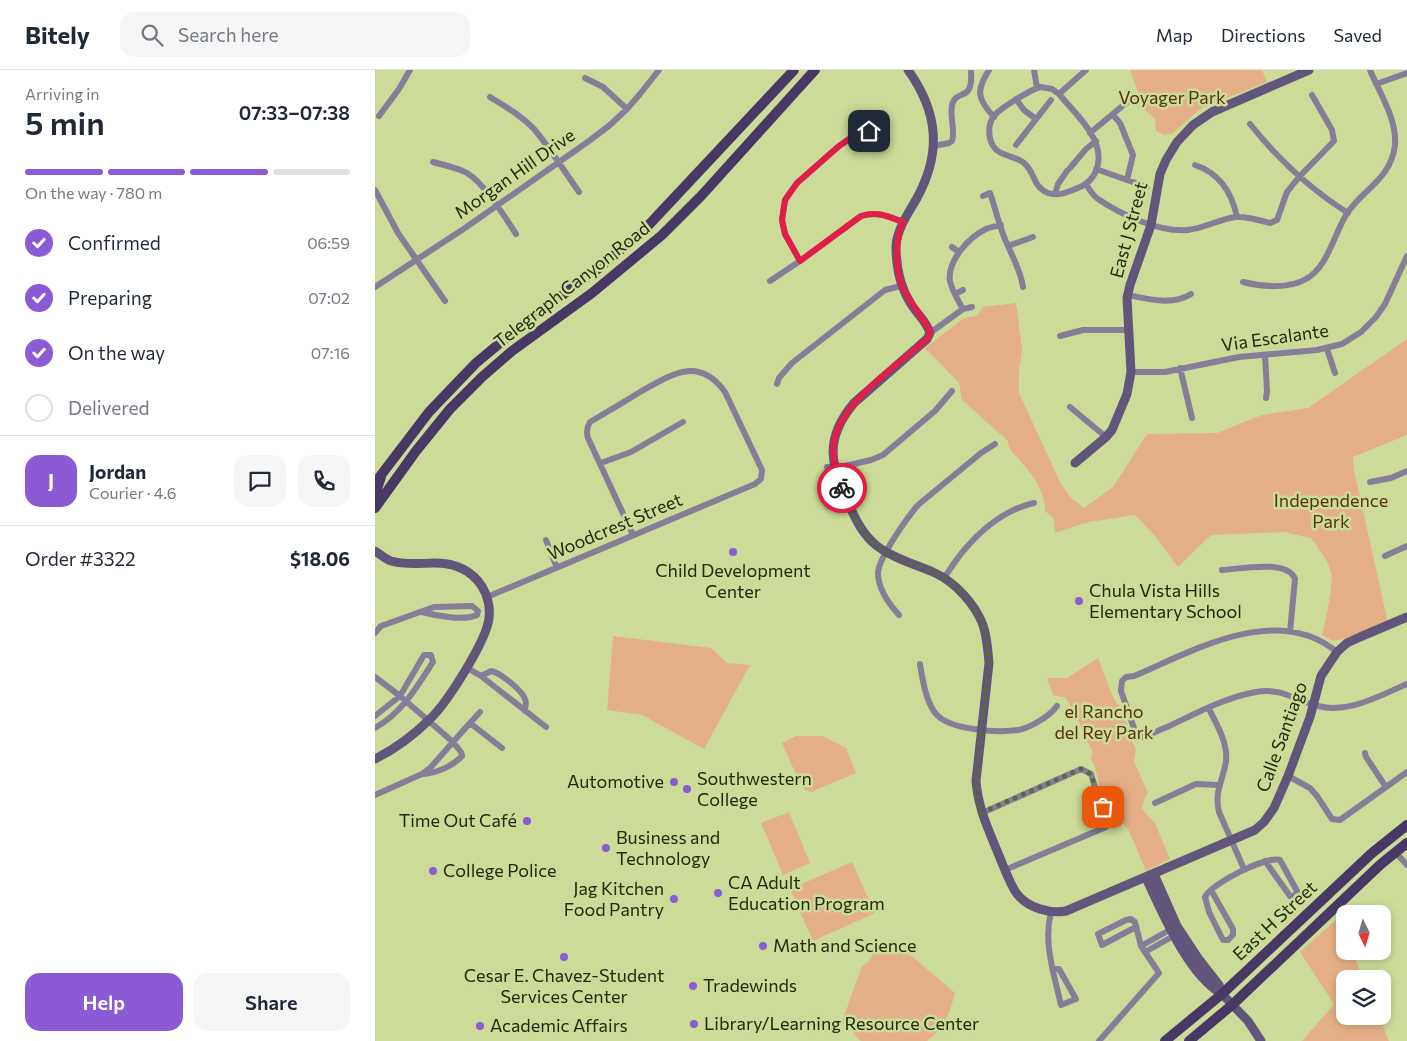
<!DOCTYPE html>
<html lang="en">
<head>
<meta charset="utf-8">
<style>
  :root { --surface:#fff; --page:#f6f6f7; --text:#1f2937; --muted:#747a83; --line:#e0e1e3; --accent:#8a5bd4 }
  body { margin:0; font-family:Commissioner,sans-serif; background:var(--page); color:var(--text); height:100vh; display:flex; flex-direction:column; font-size:19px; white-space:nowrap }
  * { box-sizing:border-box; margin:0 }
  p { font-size:16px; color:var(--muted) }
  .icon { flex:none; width:28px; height:28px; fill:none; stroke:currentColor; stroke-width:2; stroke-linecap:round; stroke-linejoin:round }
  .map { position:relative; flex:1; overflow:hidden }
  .side { display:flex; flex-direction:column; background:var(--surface); width:375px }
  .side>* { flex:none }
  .needle { width:32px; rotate:175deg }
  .controls { position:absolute; left:961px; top:835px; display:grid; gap:10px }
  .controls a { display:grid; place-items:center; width:55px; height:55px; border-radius:10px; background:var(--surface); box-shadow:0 2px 8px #0003; font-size:25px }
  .pin { position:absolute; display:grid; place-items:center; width:42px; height:42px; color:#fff; margin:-21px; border-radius:10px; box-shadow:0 2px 8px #0006 }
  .courier { position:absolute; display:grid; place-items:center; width:50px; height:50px; margin:-25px; border:4px solid #e11d48; border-radius:50%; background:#fff; color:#222; box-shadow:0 1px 6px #0007 }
  .head em { font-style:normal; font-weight:600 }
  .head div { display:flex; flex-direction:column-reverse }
  .head { display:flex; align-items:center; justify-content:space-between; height:85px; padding:0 25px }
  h1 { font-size:32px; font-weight:600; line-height:38px }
  .bar { display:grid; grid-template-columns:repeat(4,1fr); gap:8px 5px; align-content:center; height:60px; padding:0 25px }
  .bar i { height:6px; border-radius:4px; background:var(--line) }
  .bar .active { background:var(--accent) }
  .bar p { grid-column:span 4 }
  .line { display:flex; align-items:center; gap:12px; padding:0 25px; border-top:1px solid var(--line) }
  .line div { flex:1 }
  .round { display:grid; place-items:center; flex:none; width:52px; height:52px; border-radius:15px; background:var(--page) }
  ol { padding:0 25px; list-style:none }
  li { display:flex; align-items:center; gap:15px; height:55px }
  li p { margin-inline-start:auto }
  li .icon { padding:5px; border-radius:50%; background:var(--accent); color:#fff; stroke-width:4 }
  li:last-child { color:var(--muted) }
  li i { width:28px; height:28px; border:2px solid var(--line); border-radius:50% }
  .button { display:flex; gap:10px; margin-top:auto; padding:10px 25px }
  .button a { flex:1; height:58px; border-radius:15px; background:var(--accent); color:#fff; font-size:20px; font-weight:600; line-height:58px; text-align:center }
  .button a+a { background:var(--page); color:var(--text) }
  header { display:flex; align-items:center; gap:30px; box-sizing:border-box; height:70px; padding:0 25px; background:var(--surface); border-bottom:1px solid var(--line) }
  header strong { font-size:24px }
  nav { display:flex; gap:28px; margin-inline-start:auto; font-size:18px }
  .search { width:350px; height:45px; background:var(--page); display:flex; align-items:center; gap:12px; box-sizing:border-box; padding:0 18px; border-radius:15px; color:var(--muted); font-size:19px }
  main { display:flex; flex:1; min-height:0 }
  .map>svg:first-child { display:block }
  .green { fill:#e5b087 }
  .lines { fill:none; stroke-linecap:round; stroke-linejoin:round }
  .street { stroke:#867e99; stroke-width:6 }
  .secondary { stroke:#61557c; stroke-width:9 }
  .primary { stroke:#483866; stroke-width:10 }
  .done { stroke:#5e683e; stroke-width:5; stroke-dasharray:0 9 }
  .route { stroke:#e11d48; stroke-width:6 }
  .poi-dot { fill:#8a5bd4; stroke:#ccdc98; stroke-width:2 }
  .labels { text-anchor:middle; stroke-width:5; stroke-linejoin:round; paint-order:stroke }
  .park-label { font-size:18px; fill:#58310e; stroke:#ccdc98 }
  .street-label { font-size:18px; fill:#23290e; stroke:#ccdc98 }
  .poi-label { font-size:18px; fill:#23290e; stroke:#ccdc98; text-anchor:start }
</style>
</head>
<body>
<header>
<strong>Bitely</strong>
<div class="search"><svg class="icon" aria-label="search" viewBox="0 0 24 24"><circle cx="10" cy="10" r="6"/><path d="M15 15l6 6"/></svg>Search here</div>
<nav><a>Map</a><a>Directions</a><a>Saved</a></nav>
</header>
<main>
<section class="side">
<div class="head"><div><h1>5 min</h1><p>Arriving in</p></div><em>07:33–07:38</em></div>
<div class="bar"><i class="active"></i><i class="active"></i><i class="active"></i><i></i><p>On the way · 780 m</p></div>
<ol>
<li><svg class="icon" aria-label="check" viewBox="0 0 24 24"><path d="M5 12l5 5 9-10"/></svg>Confirmed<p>06:59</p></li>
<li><svg class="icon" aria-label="check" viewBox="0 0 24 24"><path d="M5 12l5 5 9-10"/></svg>Preparing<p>07:02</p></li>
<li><svg class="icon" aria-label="check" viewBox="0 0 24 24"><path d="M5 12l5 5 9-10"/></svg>On the way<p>07:16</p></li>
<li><i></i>Delivered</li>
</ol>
<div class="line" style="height:90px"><b class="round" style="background:var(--accent);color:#fff">J</b><div><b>Jordan</b><p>Courier · 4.6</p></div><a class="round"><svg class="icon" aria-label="chat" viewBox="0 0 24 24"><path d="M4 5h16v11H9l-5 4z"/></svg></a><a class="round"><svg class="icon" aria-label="phone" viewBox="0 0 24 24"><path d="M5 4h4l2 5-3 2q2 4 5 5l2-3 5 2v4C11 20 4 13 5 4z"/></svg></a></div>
<div class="line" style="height:65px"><div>Order #3322</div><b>$18.06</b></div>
<div class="button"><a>Help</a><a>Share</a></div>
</section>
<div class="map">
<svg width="1032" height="971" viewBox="0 0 1032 971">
  <rect width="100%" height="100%" fill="#ccdc98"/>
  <path class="green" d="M755 0H887L892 12 825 39 798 63 789 65 781 61 780 49 769 39Z
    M641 233 647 279 644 301V323L685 412 695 427 709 438 738 417 772 364 842 363 887 345 933 338 1032 269V365L978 387 979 400 1013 553 979 567 958 571 947 565C950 553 959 514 956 502 953 490 943 478 936 468L909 462 836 465 803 497 780 466 760 445 714 452 680 463 679 449 670 441C670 415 650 397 634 378L633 371 587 330 584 313 550 278 589 248 602 246 608 237Z
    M238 566 336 578 352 593 375 595 329 679 267 645 232 640Z
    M723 588 737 625 749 645 754 664 761 679 759 691 773 723 769 730 767 739 780 753 795 789 771 801 754 761 743 748 727 724 719 694 715 688 718 683 700 644 695 643V635L691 628 678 625 672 608H692Z
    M421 666H448L471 678 481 703 436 722 430 720 424 711 407 673Z
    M414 742 435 793 408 805 386 753Z
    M477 792 500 843 438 871 415 819Z
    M964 847 970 863V881H977L988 909H970V946H1004L1014 971H927L959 934 925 882Z
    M513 876 538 887 580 923C575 942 569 959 552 971H486L467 952 487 896 493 892 501 879Z"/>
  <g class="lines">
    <path class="street" d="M614 0C601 20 602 29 619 47
      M659 0 662 18
      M210 8 228 17 252 39
      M1001 14 1032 3
      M666 17 677 19 684 24C701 45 733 71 721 101 718 108 712 114 705 117 695 121 684 127 673 123 658 117 660 103 650 94 641 85 625 87 618 76 613 67 613 55 618 47 624 39 656 19 666 17Z
      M684 24 711 0
      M115 27C131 37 147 46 159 59 176 79 189 101 204 122
      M641 29 649 40 661 49
      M738 45 745 53 758 85 752 110
      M4 46 24 19 35 0
      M875 54C903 89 935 119 973 143
      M715 63 757 28
      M641 75 676 30
      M559 76 574 73 577 71C581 59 573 42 578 32 582 20 598 32 596 2
      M58 92C69 95 83 98 92 103 109 113 130 147 141 164
      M820 95C844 103 857 123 862 147
      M695 98 711 79 721 71
      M721 99 772 117
      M711 114C714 119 718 126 723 129 745 144 785 163 813 160 830 158 844 149 861 147 872 146 884 150 895 153L902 150 912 122 924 107 959 71 957 60 937 25
      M0 120 23 163 70 231
      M680 124 683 114 692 101
      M608 126 615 123C621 140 625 160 633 176 639 190 646 202 648 217
      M633 176 658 167
      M577 177 584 182
      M425 191 410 164 407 150 410 130 422 113 464 76 486 61H494L504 73
      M395 211 425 191 486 146C502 141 513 146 528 152
      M868 212C887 217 914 219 931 209 952 198 959 165 971 145 987 119 1016 110 1020 75 1022 49 1005 24 995 0
      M0 217 90 158 214 71 235 55 252 39 265 24 284 0
      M580 224 588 220
      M753 225C774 229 797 236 816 224
      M588 239C583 230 577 221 575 211 572 191 594 167 611 159 615 157 621 156 626 155
      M555 263 588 239 597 237
      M685 266 708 260H753
      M952 279 960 303
      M890 285 892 321 891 328
      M805 298 817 348
      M756 302H790L864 287 942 280 967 274 986 262 1001 247 1010 234 1032 186
      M402 314 404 308 417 293 510 220 526 216
      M695 337 731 367
      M226 393 256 382 308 352
      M452 397 470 396 496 390 508 385 560 341 577 321
      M995 412 1016 408 1032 401
      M171 470 182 498
      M1010 486 1032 476
      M847 500C864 499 913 489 920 509L915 562
      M569 508C576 498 582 488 590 479 608 458 632 439 659 433
      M112 527 380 414 386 409 387 400 350 322C323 285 296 305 265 322 249 332 232 342 215 352 212 357 211 362 213 368L258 465
      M524 545C514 534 503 518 503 503 504 487 532 448 543 435L606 383 620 374
      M0 563 6 556 59 537 97 536 103 541 102 545C90 551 61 546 47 542
      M962 582C902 532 818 581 759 606L751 607 747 611 746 621 761 664 767 667C775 665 784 660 792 657 820 644 851 627 881 622 909 617 923 633 948 637 977 642 1006 625 1032 614
      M545 594C547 608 551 634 562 645 576 660 623 663 643 660 655 658 675 646 682 636
      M91 597 106 606 171 657
      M106 606 116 601C124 602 147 620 150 629 152 633 150 636 150 641
      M0 607 25 626 78 672 56 697 47 704 0 725
      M834 639C842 655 853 673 851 691 848 711 839 721 844 742L869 799
      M0 646 25 626 49 585H56L58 592C42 617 27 643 0 658
      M95 653 105 642
      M990 683 991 687 1011 717
      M48 704C62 703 78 696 87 686L86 682 78 672 95 653 127 678
      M913 706 935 718 942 726 957 749 965 750 1032 702
      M780 733 821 714 843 715
      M607 743 706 699 716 704 723 727 734 746V753L731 757 630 800
      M1021 783 1032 795
      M836 820 858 859V865L853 870H848L834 842 830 827C836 814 890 786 905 790L922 821 921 824 917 827 915 826 890 791
      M676 842C668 873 679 904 686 935L701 929 684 899H678
      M766 876 798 858
      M770 882 802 864
      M724 971 784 903 766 876 760 852 756 849 751 850 723 864 727 875 761 857"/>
    <path class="secondary" d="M533 0C563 42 567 82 542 128 534 142 522 159 521 176 521 197 525 217 536 234 542 244 552 252 555 263L552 269 479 333C448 370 456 395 474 435 481 450 488 465 502 476 519 489 540 494 560 503 580 512 600 534 608 555 612 567 613 580 614 593L601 711C603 739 615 763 625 788 630 800 635 814 642 824 653 838 675 844 691 841L880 760 889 752 899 738 913 706 935 647 946 606 962 582 972 573 985 567 1032 547
      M700 393 731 367 737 360 752 324 756 302 752 228 755 215 776 155 785 104 791 90 802 72 818 55 837 42 934 0
      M0 481C5 484 10 489 16 491 43 499 68 485 93 502 108 512 116 530 114 548 112 570 72 633 55 649 39 665 20 679 0 689
      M779 804 802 856 823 888 844 915 847 924 873 951 886 971
      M771 808C787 842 813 905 847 924"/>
    <path class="primary" d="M0 413 54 342 101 293 143 258 224 198 269 160 419 0
      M0 425 6 407
      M0 438 41 381 75 339 107 307 137 281 217 223 287 165 327 125 440 0
      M790 971 847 924 997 783 1032 755
      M814 971 857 935 1006 794 1032 773"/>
  </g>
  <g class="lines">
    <path class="done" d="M467 418C475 438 484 462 502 476 519 489 540 494 560 503 580 512 600 535 608 555 612 567 613 580 614 593L601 711 602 728 606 743 706 699 716 704 723 727 728 737"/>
    <path class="route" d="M467 418C463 406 458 393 458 380 459 335 520 298 552 269 554 266 555 266 555 262 554 256 531 227 527 216 520 198 520 170 528 152 513 146 502 141 486 146L425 191 410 164 407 150 410 130 422 113 464 76 486 61H494"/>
  </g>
  <g class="poi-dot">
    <circle cx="358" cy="482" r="5"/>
    <circle cx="704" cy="531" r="5"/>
    <circle cx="299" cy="712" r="5"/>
    <circle cx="312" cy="719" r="5"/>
    <circle cx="152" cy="751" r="5"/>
    <circle cx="231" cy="778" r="5"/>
    <circle cx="58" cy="801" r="5"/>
    <circle cx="343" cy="823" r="5"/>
    <circle cx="299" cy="829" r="5"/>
    <circle cx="388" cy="876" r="5"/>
    <circle cx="189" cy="887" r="5"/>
    <circle cx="318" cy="916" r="5"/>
    <circle cx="319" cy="954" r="5"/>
    <circle cx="105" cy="956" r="5"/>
  </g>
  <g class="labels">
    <g class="park-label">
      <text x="797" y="34">Voyager Park</text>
      <text x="956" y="437">Independence<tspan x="956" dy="21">Park</tspan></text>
      <text x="729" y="648">el Rancho<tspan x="729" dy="21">del Rey Park</tspan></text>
    </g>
    <g class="street-label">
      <text transform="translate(140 104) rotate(-35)" y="6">Morgan Hill Drive</text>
      <text transform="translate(754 160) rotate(-75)" y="6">East J Street</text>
      <text transform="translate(197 215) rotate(-38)" y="6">Telegraph Canyon Road</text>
      <text transform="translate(900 268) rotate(-8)" y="6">Via Escalante</text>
      <text transform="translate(240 457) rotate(-23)" y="6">Woodcrest Street</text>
      <text transform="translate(907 667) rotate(-70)" y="6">Calle Santiago</text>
      <text transform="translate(900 851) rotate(-43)" y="6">East H Street</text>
    </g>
    <g class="poi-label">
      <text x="358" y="507" text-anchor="middle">Child Development<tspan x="358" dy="21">Center</tspan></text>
      <text x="714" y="527">Chula Vista Hills<tspan x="714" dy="21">Elementary School</tspan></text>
      <text x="322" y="715">Southwestern<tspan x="322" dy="21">College</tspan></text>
      <text x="289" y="718" text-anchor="end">Automotive</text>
      <text x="142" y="757" text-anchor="end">Time Out Café</text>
      <text x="241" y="774">Business and<tspan x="241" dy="21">Technology</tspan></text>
      <text x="68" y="807">College Police</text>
      <text x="353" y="819">CA Adult<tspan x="353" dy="21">Education Program</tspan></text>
      <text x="289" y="825" text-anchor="end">Jag Kitchen<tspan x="289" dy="21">Food Pantry</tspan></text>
      <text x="398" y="882">Math and Science</text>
      <text x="189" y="912" text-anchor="middle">Cesar E. Chavez-Student<tspan x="189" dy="21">Services Center</tspan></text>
      <text x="328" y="922">Tradewinds</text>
      <text x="329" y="960">Library/Learning Resource Center</text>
      <text x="115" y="962">Academic Affairs</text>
    </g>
  </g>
</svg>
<div class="controls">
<a><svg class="needle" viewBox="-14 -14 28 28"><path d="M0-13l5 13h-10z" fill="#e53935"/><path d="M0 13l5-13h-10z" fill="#747a83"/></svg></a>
<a><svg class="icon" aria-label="layers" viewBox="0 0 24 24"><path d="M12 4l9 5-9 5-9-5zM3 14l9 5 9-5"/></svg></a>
</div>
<div class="pin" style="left:728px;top:737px;background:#ea580c"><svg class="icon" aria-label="bag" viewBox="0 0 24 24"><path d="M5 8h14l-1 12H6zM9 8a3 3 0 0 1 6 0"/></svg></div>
<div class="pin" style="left:494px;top:61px;background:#1f2937"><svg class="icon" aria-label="home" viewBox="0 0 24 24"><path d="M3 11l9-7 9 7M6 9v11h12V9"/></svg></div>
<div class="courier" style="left:467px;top:418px"><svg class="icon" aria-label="bike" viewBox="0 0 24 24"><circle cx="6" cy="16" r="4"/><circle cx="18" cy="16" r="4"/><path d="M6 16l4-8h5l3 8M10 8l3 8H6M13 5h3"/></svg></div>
</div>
</main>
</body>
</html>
